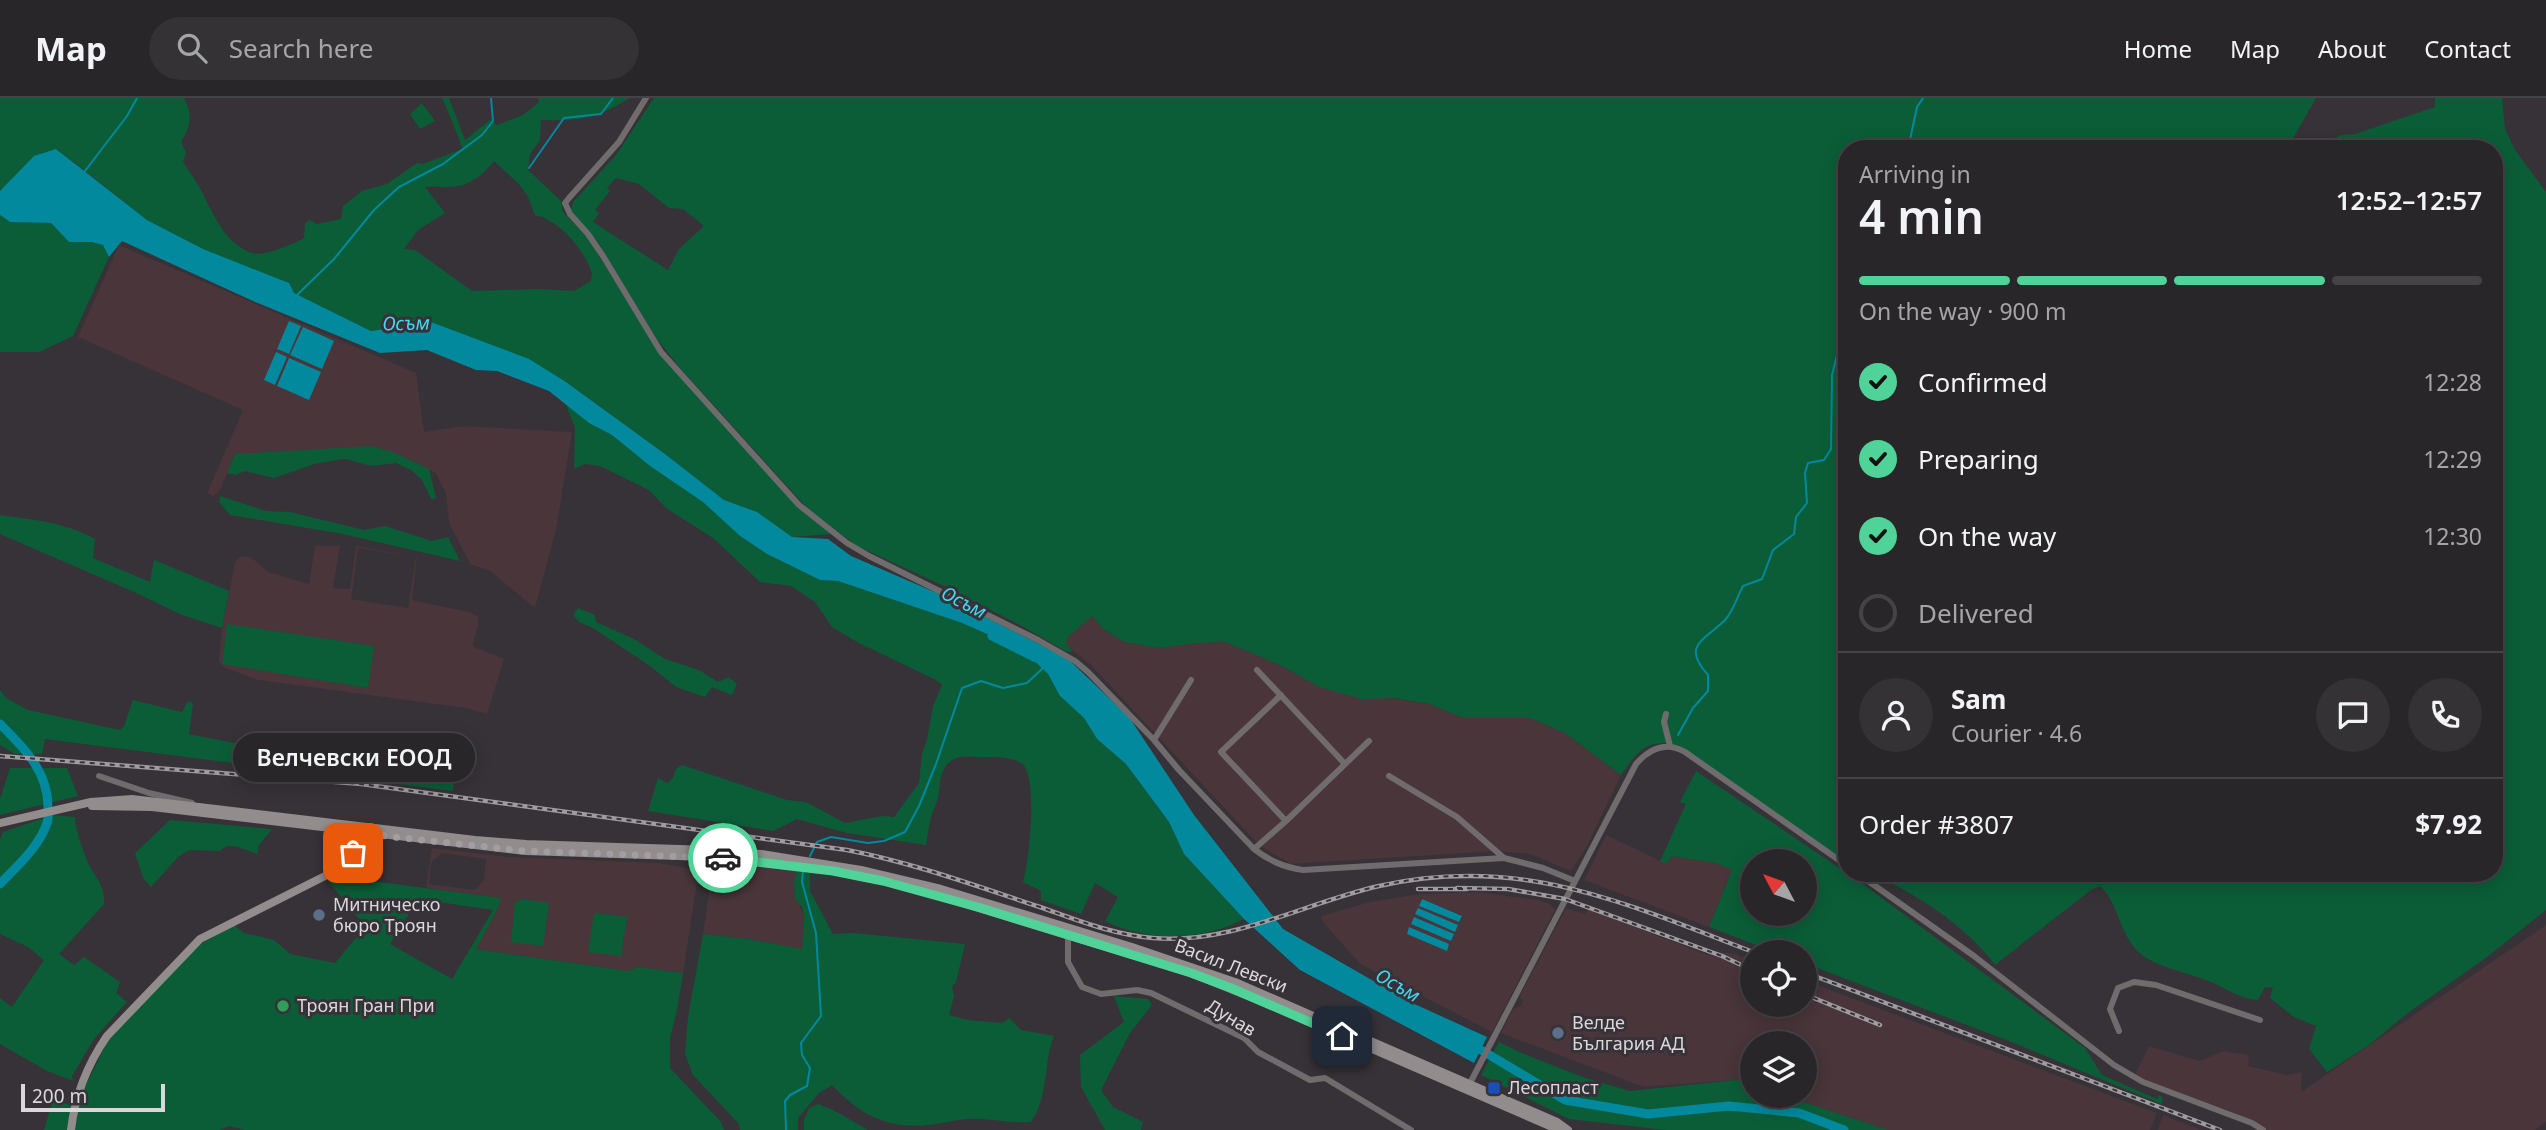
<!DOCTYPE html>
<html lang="en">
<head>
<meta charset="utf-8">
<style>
  :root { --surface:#282629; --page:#343235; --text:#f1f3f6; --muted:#a5a5a8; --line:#444346; --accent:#50d398 }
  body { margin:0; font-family:"Noto Sans",sans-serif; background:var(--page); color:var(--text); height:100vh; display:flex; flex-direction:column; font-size:26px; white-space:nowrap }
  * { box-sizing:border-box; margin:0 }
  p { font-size:23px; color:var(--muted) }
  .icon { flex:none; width:38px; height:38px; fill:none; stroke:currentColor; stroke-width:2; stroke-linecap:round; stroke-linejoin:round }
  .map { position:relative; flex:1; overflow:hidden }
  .details { position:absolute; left:1838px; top:42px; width:665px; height:742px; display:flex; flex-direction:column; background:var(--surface); border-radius:28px; box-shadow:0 4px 18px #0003,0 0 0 2px var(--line) }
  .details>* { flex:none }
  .needle { width:46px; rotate:311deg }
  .controls { position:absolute; left:1740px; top:751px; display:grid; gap:14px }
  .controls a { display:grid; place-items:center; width:77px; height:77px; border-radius:50%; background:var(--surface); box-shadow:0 4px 18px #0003,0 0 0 2px var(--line); font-size:35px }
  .scale { position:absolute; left:21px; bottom:18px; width:144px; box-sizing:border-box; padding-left:7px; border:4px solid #dad8db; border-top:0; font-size:19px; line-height:24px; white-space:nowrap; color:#dad8db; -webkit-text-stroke:5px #363237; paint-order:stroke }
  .pin { position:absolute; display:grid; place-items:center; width:60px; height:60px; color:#fff; margin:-30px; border-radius:14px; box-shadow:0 4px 10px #0006 }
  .courier { position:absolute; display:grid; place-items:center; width:70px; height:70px; margin:-35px; border:5px solid #50d398; border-radius:50%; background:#fff; color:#222; box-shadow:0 2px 9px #0007 }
  .bubble { position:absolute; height:49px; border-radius:24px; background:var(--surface); box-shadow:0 4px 18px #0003,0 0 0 2px var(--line); font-size:23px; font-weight:600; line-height:49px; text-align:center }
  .headline em { font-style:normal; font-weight:600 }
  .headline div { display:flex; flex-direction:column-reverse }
  .headline { display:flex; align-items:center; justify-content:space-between; height:119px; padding:0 21px }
  h1 { font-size:46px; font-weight:600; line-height:52px }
  .bar { display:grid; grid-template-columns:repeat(4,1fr); gap:10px 7px; align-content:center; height:84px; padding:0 21px }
  .bar i { height:9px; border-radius:5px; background:var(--line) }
  .bar .on { background:var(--accent) }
  .bar p { grid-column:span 4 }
  .line { display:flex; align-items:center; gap:18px; padding:0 21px; border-top:2px solid var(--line) }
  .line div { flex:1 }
  .round { display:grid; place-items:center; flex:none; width:74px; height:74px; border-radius:37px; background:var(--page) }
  ol { padding:0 21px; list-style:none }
  li { display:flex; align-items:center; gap:21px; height:77px }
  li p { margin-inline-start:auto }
  li .icon { padding:7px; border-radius:50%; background:var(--accent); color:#111; stroke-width:4 }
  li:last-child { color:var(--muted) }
  li i { width:38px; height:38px; border:4px solid var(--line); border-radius:50% }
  header { display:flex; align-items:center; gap:42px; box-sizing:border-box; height:98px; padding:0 35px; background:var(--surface); border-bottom:2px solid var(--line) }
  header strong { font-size:33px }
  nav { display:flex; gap:38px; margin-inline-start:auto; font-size:24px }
  .search { width:490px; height:63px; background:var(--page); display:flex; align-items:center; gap:18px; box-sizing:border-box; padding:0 24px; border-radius:38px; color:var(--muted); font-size:26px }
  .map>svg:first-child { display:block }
  .industrial { fill:#49353a; fill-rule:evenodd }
  .green { fill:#0b5d38; fill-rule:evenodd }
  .water { fill:#03899d }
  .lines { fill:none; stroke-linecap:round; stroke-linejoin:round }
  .stream { stroke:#03899d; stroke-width:2 }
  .river { stroke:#03899d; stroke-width:9 }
  .street { stroke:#706c6d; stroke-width:6 }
  .secondary { stroke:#928c8d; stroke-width:8 }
  .rail-casing { stroke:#9f9ca0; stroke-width:4.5 }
  .rail { stroke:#363237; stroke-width:2; stroke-dasharray:5; stroke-linecap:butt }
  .done { stroke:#a19ea2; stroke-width:7; stroke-dasharray:0 12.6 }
  .route { stroke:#50d398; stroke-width:9 }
  .service-dot { fill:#5c6f8a; stroke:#363237; stroke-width:2.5 }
  .leisure-dot { fill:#2e9e5b; stroke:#363237; stroke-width:2.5 }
  .transit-dot { fill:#1a4fb4; stroke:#363237; stroke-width:2.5 }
  .labels { text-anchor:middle; stroke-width:6; stroke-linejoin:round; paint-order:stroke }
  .poi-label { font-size:18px; fill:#dad8db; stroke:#363237; text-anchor:start }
  .street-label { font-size:18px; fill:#dad8db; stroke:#363237 }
  .water-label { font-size:19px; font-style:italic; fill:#46d7f1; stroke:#363237 }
</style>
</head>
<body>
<header>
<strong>Map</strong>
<div class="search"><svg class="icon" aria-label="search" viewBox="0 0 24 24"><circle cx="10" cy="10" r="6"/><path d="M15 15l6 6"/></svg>Search here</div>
<nav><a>Home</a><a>Map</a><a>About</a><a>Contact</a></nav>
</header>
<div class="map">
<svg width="2546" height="1032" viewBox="0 0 2546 1032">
  <rect width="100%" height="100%" fill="#363237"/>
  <path class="industrial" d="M119 147 416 275 424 334 462 328 572 334 556 432 535 510 490 473 470 466 449 425 446 396 436 375 405 360 235 357 220 392 213 398 207 395 243 312 78 239Z
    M315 448H340L333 490 350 491 356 448 417 459 412 502 469 514 478 519V529L473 545 474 549 504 561 487 616 466 610 258 582 223 569 219 563 222 530 235 465 238 460 245 458 252 460 268 474 309 486ZM358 450 416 459 408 510 351 501Z
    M1092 517 1103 531 1124 544 1158 550 1198 545 1225 544 1282 568 1319 589 1429 606 1464 620H1530L1565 635 1621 677 1587 748 1571 773 1530 756 1498 753 1291 766 1260 748 1090 566 1065 546 1068 539Z
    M1606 737 1667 766 1671 758 1716 765 1732 772 1709 829 1584 782Z
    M432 750 509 759 659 765 699 772 683 875 638 869 628 873 475 851 497 812 500 800 426 790ZM442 755 486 761 484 782 475 792 429 786 431 764Z
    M713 766 797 773 794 792 804 819 802 852 748 841 703 836Z
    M1478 794 1538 802 1550 806 1555 812 1492 934 1360 866 1323 824 1321 818 1370 804 1420 796ZM1421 801 1461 817 1459 824 1419 808ZM1414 820 1453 836 1451 843 1411 826Z
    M1566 810 1585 816 1587 811 1708 857 1711 853 1736 856 1752 862V906H1804V882L2157 1015 2150 1032H1881L1778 998H1804V945H1752V988L1736 982 1644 989 1501 935 1513 911 1521 908 1523 902 1520 900 1521 896Z
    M2546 827V1024L2535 1032H2267L2228 1012 2161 991 2134 978 2149 948 2200 963 2223 953 2249 957 2248 968 2287 977 2302 974 2301 994Z
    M2163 1017 2173 1021 2202 1032H2158Z"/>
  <path class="green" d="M0 0H184C193 18 191 27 181 44L186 55 183 63C186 70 191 75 195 82 211 107 220 144 252 155 264 159 293 146 304 140L305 126 309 122 317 126 341 121 343 108 362 93 387 86 417 65 423 66 462 51C460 41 447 11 442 0H449L465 42 491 21 497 27 523 17 539 4 538 0H630C595 21 581 23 541 22L540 42 530 56 528 72 561 103 563 114 588 140 643 228 713 315 831 436 792 439 757 414 724 402 665 356 566 284 477 242 431 224 371 233 294 195 288 185 203 151 147 122 57 51 0 93ZM494 63 520 87 528 99 535 117C560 122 584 152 592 175L591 183 574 193 537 191 472 193 415 152 404 151 418 132 445 115 425 89C434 87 440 90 449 89 468 89 483 77 494 63Z
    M654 0H2316L2287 51H1846V765L1668 645C1642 644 1635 658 1621 677L1565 635 1530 620H1464L1429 606 1394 600 1362 601 1319 589 1282 568 1225 544 1198 545 1158 550 1124 544 1103 531 1092 518 1068 539 1066 546 1073 553 1067 554 1020 527 944 488 857 448 807 410 680 270 657 241 598 144 571 113 573 104 616 57ZM616 80 639 86 669 110 683 111 704 128 679 151 668 172 593 124 599 115 595 112 610 93 607 90Z
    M2435 0H2502L2505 31 2515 52 2546 94V812L2487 859 2405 917 2369 947 2327 974 2309 951 2316 928 2294 919 2270 900 2273 890 2265 889 2258 902C2241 901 2229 892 2213 885 2190 874 2150 870 2134 849 2119 831 2117 803 2100 788L2091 792 1995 867C1968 829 1913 793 1869 775H2494V51H2311L2341 37 2355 36 2435 9Z
    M422 5 435 23 420 31 410 16Z
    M0 117 10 124 51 125 69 144H91L103 147 109 159 73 238 39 254H0Z
    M565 304 589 325 612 337 650 368 704 404 740 438 767 456 820 482 838 483 962 525 1023 552 1048 576 1060 598 1084 620 1097 641 1126 666 1169 724 1184 756 1244 821C1203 843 1147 844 1105 823L1118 799 1095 785 1081 816 1041 802V793L1023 784C1029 765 1039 676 1021 665 1010 658 991 659 979 659 966 658 953 657 945 669 939 679 940 690 938 700 936 707 932 714 931 720 928 729 928 738 926 747L847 735 797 721 773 733 648 713 658 680 667 685 673 680 676 671 682 667 787 702 806 704 845 725 882 718 894 719 919 685 922 655 927 642 933 608 942 587 936 582 857 544 832 529 815 504 791 488 760 484 713 440 666 410 649 392 600 368 585 366 574 371 575 330Z
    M371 348 393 354 429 371 436 400 431 401 422 382 411 372 396 365 371 368 346 361 337 362 314 366 274 380 245 373 236 377 227 375 235 356Z
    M220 398 266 413 290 414 364 432 385 428 432 443 448 439 460 463 343 436 230 417 219 404Z
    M0 417C33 422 65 424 95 441L93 460 150 484 154 462 229 493 222 530 182 517 134 494 0 436Z
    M578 510 595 517 596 524 634 541 665 561 699 572 718 584 729 579 737 586 732 597 712 589 705 599 676 589 650 568 593 530 579 524 573 517Z
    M227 526 374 548 368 590 222 566Z
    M0 592 6 600 28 612 120 632 124 628 133 602 182 614 188 603 193 605 189 636 315 661 375 669 396 668 454 678 453 693 45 641 42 656H15L0 647Z
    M10 670H67L78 698 0 717V701Z
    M1696 673 1860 784 2085 950 2102 977 2157 1001 2159 997 2162 999 2163 1004 2161 1006 2009 943 1804 865V854H1775L1709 829 1732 772 1716 765 1671 758 1667 766 1660 763 1686 706 1680 704ZM1752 763H1804V816H1752Z
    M53 717 75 719C75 732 86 763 93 774 100 785 105 792 104 806L59 856 74 867 84 859 120 884 116 895 127 904 94 941 72 978 73 983 47 973 0 946V900L12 909 44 862 28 849 0 836V741L3 734Z
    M170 722 272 731 259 747 257 757 253 754 234 748H227L219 753 190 752 179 758 151 789 143 780 135 755Z
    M797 773 810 775V793L833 836 853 835 965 846 956 884 952 889 954 898 949 917 968 922 1002 925 1009 920 1021 932 1054 938C1043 966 1049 999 1031 1024 1009 1026 988 1019 966 1021 953 1022 941 1026 928 1027 887 1032 858 1015 832 987L819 995 798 1020V1032H740L739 1026 693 977 685 956 688 919 703 836 748 841 802 851 804 819 802 809 795 801 794 783Z
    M334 778 501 800 497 812 476 851 628 873 638 869 683 875 677 912 670 940V970L721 1024 724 1032H245L230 1028 219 1032H73L84 991 108 942 179 865 201 846 234 827 244 835 274 842 290 856 335 865 359 836 363 826 328 783ZM418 801 493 812 452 881 390 846Z
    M524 801 549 805 543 848 511 844 515 804Z
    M594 815 627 819 621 858 588 854Z
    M1114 898 1148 901 1152 907 1130 935 1101 992 1113 1009 1143 1024 1141 1032H1105L1081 989 1080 957 1124 924Z
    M1499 944 1519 954 1585 980 1630 993 1736 982 1752 986V998H1785L1888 1032H1666L1569 1021 1481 977Z
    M53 1001 73 1008 67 1032H44Z
    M818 1006 835 1013 868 1032H804V1022L809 1010Z"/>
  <path class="water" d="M56 51 147 122 203 151 289 185 294 195 371 233 431 224 529 261 566 284 665 356 724 402 757 414 792 439 828 441 851 458 939 496 1067 560 1129 619 1194 717 1283 831 1410 904 1487 939 1474 965 1300 872 1244 821 1184 756 1169 724 1126 666 1097 641 1084 620 1060 598 1048 576 1023 552 962 525 838 483 820 482 767 456 740 438 703 404 650 368 612 337 589 325 549 293 497 273 476 272 427 252 380 255 253 203 122 143 109 159 103 147 91 144H69L51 125 10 124 0 117V93L34 58Z
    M289 223 301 228 289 256 277 251Z
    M303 229 334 243 322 271 290 257Z
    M276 254 287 259 275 287 264 282Z
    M289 260 321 274 309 302 277 288Z
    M1422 801 1462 818 1459 824 1419 808Z
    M1418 810 1458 827 1455 834 1415 816Z
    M1414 819 1454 836 1451 843 1411 826Z
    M1409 829 1449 846 1447 853 1407 836Z"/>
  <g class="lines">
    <path class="stream" d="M1908 51 1917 9 1923 0
      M529 70 564 20 601 16 613 0
      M85 73 127 18 137 0
      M296 198 334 161 374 112 399 89 443 66 482 37 493 23 491 0
      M1678 637 1693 610 1708 593V577C1681 547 1704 543 1725 522 1733 514 1737 499 1743 488L1762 481 1773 452 1794 436 1796 419 1807 405 1805 375 1808 365 1824 362 1831 351 1832 277 1846 222
      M810 758 817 744 831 739 868 745 884 743 905 734 919 708 936 666 962 590 981 583 1003 590 1027 585 1043 570
      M786 1032 785 1003 790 997 807 988 810 970 802 957 801 945 821 918 816 835 802 784 803 772"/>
    <path class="river" d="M992 538 1036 560
      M0 626C24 650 48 673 48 709 48 714 49 720 47 725 39 749 17 768 0 786
      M1471 946 1565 1002 1648 1016 1729 1008 1799 1015 1844 1032"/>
    <path class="street" d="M646 0 619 44 569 100 565 105 570 116 588 136 603 158 661 254 799 407 847 445 869 458 1038 542 1075 563 1088 574 1154 642 1179 672 1254 751C1270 763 1283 769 1303 772L1504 760 1543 770 1575 783
      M1257 572 1345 666
      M1281 597 1221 654 1286 723
      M1666 616 1664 624 1670 648
      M1154 642 1191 582
      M99 678 149 695 192 705
      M1389 678 1457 719 1504 760
      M1254 751 1286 723 1369 643
      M1857 775 1974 858 2114 967 2143 984 2252 1025 2263 1032
      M1068 834V864L1082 889 1101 896 1137 892 1151 895 1244 940 1258 954 1310 982 1325 980 1411 1032
      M2119 933 2110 911 2118 890 2134 884 2156 887 2260 922
      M1468 989 1636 666C1650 650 1666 643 1685 654L1846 767"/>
    <path class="secondary" d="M92 708 152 709 525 753 708 759 760 763 833 773 883 783 939 798 1191 875 1273 908 1559 1032
      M0 725 91 704 132 701 475 742 526 746 709 752 761 756 861 772 941 791 1132 849 1235 884 1557 1024 1568 1032
      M342 733 352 742 353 755
      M71 1032C75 997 87 967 107 938L200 841 329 776 346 763 362 745 374 738"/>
    <g class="rail-casing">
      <path id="rail" d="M0 658 361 686 847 752C914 765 976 788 1040 809 1077 822 1114 837 1153 840 1231 847 1304 805 1379 788 1520 756 1624 805 1753 854
        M1457 790 1508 791 1565 801 1722 858 1752 872
        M1418 791H1467
        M1804 874 2220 1032
        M1804 896 1880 927"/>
    </g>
    <use href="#rail" class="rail"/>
  </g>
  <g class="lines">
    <path class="done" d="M353 755 365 742 376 737 525 753 723 760"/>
    <path class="route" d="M723 760 833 773 883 783 981 810 1191 875 1231 890 1342 938"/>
  </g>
  <g class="service-dot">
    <circle cx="319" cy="817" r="7"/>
    <circle cx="1558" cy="935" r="7"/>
  </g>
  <circle class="leisure-dot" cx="283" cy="908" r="7"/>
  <rect class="transit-dot" x="1487" y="983" width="14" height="14" rx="3.5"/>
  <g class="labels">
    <g class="poi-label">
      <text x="333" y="813">Митническо<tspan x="333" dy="21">бюро Троян</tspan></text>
      <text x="297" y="914">Троян Гран При</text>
      <text x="1572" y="931">Велде<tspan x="1572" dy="21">България АД</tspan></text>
      <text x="1508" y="996">Лесопласт</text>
    </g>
    <g class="street-label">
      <text transform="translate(1231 868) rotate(21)" y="6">Васил Левски</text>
      <text transform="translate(1231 920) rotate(31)" y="6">Дунав</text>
    </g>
    <g class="water-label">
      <text transform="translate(406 225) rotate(-1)" y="7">Осъм</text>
      <text transform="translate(964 504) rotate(27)" y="7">Осъм</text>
      <text transform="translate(1398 887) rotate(30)" y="7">Осъм</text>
    </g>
  </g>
</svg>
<div class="controls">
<a><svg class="needle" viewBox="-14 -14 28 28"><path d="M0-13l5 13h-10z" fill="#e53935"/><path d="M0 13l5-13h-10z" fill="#a5a5a8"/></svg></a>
<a><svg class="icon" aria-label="locate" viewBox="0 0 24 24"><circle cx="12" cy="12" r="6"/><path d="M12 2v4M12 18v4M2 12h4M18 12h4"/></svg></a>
<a><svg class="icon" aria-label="layers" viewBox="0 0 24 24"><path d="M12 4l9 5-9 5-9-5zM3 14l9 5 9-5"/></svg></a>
</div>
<div class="scale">200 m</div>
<div class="pin" style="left:353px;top:755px;background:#ea580c"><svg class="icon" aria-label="bag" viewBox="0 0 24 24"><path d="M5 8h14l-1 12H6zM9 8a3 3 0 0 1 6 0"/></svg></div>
<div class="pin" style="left:1342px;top:938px;background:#1f2937"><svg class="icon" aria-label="home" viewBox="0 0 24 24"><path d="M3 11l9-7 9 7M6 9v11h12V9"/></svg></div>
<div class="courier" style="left:723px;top:760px"><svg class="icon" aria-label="car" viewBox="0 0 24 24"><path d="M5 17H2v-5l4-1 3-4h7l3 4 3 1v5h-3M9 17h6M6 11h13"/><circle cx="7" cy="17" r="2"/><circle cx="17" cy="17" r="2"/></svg></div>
<div class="bubble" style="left:233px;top:635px;width:242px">Велчевски ЕООД</div>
<section class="details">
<div class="headline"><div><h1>4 min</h1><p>Arriving in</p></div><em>12:52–12:57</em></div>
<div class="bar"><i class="on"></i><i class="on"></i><i class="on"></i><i></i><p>On the way · 900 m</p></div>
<ol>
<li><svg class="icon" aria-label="check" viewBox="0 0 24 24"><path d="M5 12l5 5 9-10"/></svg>Confirmed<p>12:28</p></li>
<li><svg class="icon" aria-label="check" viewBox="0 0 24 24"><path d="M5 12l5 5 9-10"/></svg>Preparing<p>12:29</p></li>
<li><svg class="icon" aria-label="check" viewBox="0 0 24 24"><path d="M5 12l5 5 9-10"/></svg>On the way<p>12:30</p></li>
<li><i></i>Delivered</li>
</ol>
<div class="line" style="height:126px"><a class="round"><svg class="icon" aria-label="person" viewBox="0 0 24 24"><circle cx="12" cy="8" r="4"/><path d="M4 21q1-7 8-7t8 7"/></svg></a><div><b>Sam</b><p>Courier · 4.6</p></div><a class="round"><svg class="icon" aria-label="chat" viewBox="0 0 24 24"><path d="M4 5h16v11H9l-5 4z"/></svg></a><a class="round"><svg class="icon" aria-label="phone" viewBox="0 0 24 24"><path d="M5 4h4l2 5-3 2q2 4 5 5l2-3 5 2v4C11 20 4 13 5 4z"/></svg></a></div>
<div class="line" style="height:91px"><div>Order #3807</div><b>$7.92</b></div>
</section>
</div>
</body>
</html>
